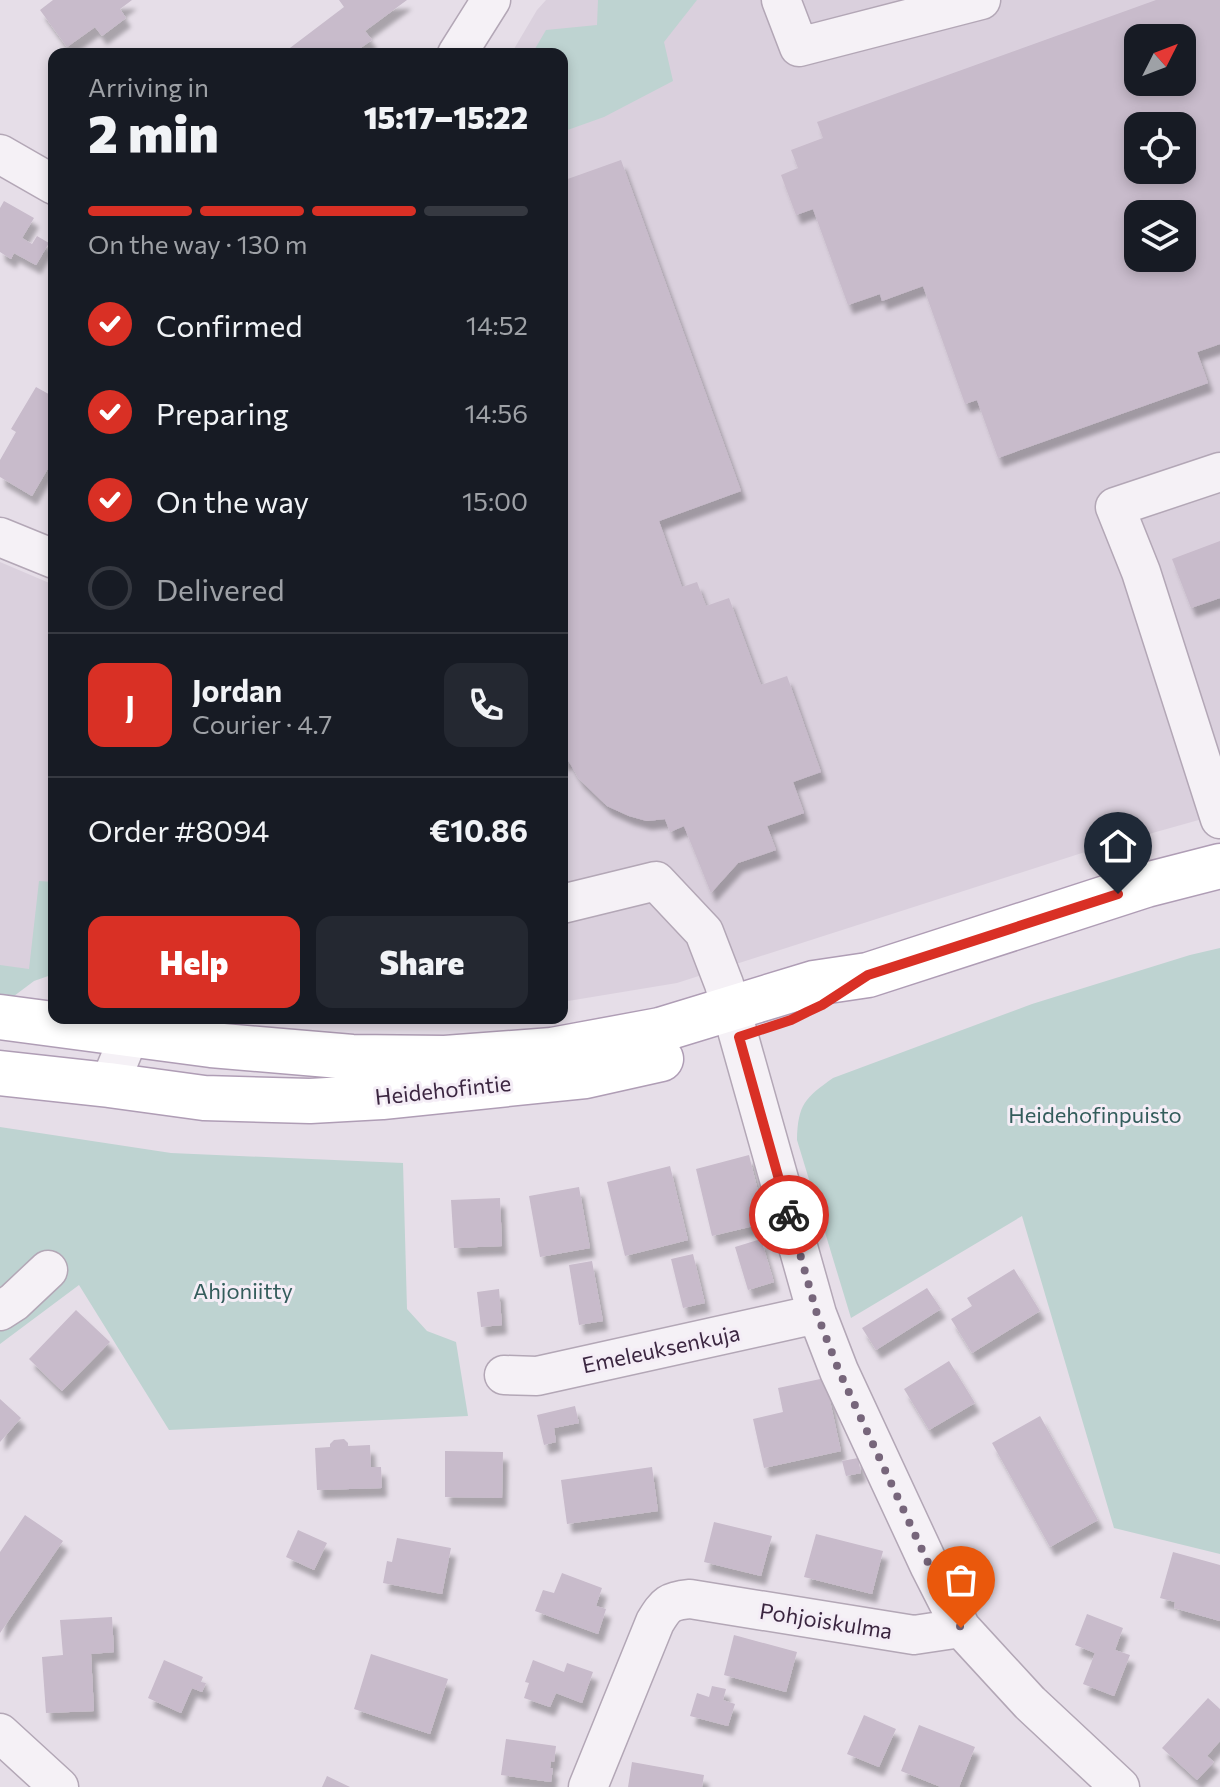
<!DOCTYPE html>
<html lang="en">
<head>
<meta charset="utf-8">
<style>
  :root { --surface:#171b24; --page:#242831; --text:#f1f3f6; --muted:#9ea1a6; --line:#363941; --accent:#d93025 }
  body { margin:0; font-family:Commissioner,sans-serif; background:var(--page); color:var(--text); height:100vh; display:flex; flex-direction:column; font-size:30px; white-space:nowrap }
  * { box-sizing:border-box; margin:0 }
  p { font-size:26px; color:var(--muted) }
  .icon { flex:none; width:44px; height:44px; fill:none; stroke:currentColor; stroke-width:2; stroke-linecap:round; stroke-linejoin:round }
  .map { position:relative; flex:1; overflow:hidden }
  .side { position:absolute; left:48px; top:48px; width:520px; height:976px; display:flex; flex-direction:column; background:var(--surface); border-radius:16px; box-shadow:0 4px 12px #0003 }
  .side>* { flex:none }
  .needle { width:52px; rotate:48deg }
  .buttons { position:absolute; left:1124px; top:24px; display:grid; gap:16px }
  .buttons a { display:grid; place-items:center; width:72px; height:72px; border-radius:16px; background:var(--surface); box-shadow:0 4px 12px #0003; font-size:40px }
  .pin { position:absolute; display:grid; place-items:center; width:68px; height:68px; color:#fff; margin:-82px -34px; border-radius:50% 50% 50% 0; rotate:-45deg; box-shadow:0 0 8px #0007 }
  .pin .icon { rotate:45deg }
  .courier { position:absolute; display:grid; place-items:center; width:80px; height:80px; margin:-40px; border:6px solid #d93025; border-radius:50%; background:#fff; color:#222; box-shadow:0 2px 10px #0007 }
  .summary em { font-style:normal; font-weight:800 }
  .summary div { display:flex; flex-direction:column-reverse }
  .summary { display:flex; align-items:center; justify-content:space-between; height:136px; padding:0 40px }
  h1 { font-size:52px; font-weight:800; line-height:60px }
  .bar { display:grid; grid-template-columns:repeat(4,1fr); gap:12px 8px; align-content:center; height:96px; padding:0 40px }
  .bar i { height:10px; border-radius:6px; background:var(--line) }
  .bar .current { background:var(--accent) }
  .bar p { grid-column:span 4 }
  .line { display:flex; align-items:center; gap:20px; padding:0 40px; border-top:2px solid var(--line) }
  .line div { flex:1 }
  .round { display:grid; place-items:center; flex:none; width:84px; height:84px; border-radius:16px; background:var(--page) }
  ol { padding:0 40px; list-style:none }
  li { display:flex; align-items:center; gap:24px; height:88px }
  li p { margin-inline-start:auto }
  li .icon { padding:8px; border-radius:50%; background:var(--accent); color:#fff; stroke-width:4 }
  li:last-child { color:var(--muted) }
  li i { width:44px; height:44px; border:4px solid var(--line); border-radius:50% }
  .primary-button { display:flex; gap:16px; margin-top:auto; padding:16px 40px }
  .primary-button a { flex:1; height:92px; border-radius:16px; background:var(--accent); color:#fff; font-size:32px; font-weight:800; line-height:92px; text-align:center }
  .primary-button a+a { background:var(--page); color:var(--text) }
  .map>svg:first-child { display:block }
  .built { fill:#dad0dd; fill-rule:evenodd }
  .green { fill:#bed3d1 }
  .building { fill:#c8bbcb; fill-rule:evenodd; filter:url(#shadow) }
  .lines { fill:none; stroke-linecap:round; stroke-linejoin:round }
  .minor-casing { stroke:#b3a7b6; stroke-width:41 }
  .major-casing { stroke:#af9db5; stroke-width:47 }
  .minor { stroke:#f5f1f6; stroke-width:38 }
  .major { stroke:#fff; stroke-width:44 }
  .done { stroke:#77667b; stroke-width:8; stroke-dasharray:0 14.4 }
  .route { stroke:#d93025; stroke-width:10 }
  .labels { text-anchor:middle; stroke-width:6; stroke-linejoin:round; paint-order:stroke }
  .street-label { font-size:22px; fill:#3b2640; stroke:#f4edf6 }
  .park-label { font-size:22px; fill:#335c5b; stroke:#f4edf6 }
</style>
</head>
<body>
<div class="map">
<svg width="1220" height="1787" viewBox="0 0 1220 1787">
  <defs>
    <filter id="shadow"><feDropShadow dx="5" dy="9" stdDeviation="2" flood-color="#0004"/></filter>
  </defs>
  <rect width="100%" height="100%" fill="#e6dee8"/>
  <path class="built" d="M546 0H1220V814L1085 852 677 983 562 1002V54H511L537 10ZM1138 38H1182V82H1138ZM1138 126H1182V170H1138ZM1138 214H1182V258H1138Z
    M0 562 54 585V968L0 972Z"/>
  <path class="green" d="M598 0H697L664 42 673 81 604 117 562 132V54H532L546 30 597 25Z
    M39 881 54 882V974L34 981 14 996 0 994V965L29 969Z
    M1220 948V1554L1114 1528 1022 1216 851 1318 797 1140C798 1104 805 1098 833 1078L1032 1004 1190 955Z
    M0 1127 171 1153 403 1163 407 1309 427 1331 456 1342 468 1416 169 1430 79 1285 0 1344Z"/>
  <path class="building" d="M53 0H132L120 9 126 18 102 36 95 27 67 47 40 10Z
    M339 0H407L365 31 372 40 352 54H282L344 7Z
    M1156 0H1220V344L1197 352 1208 383 998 458 977 400 965 404 923 286 882 301 880 294 848 305 813 209 796 215 781 175 798 168 791 150 823 138 817 122ZM1138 38H1182V82H1138ZM1138 126H1182V170H1138ZM1138 214H1182V258H1138Z
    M621 160 741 491 659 521 682 587 697 582 706 606 729 598 761 685 787 676 821 772 793 782 804 813 767 826 776 850 738 863 711 893 684 826 670 832 665 819 647 821 629 816 607 806 579 779 568 760 562 762V181Z
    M4 201 34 218 22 238 32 244 37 236 49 243 36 265 14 253 11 259 0 252V208Z
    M36 387 54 397V447L52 451 54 452V458L32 496 0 477V460L16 432 11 429Z
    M1220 541V598L1191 608 1172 559Z
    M749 1155 766 1223 712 1236 696 1169Z
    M670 1166 688 1240 625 1256 607 1182Z
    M579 1187 590 1248 540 1257 529 1196Z
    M500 1198 502 1246 454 1248 451 1200Z
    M761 1239 774 1282 748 1290 735 1247Z
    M693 1254 705 1303 683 1308 671 1259Z
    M592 1261 603 1321 579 1325 569 1265Z
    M1014 1269 1040 1311 972 1353 951 1319 972 1306 967 1298Z
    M927 1288 941 1309 876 1350 862 1328Z
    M499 1289 502 1325 481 1327 477 1292Z
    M76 1310 110 1342 62 1391 29 1359Z
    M949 1361 975 1403 929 1430 904 1389Z
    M825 1378 841 1451 764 1468 753 1419 783 1412 778 1388Z
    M0 1399 21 1418 0 1442Z
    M575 1406 579 1423 554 1428 556 1442 544 1445 537 1415Z
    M1040 1416 1098 1520 1050 1547 992 1443Z
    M344 1439 348 1443V1446L370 1445 371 1467H381L382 1488 317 1490 315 1448 330 1447V1444L334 1440Z
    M445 1451 503 1452 502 1498 445 1497Z
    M858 1458 861 1473 846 1476 842 1461Z
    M652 1467 658 1511 567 1524 561 1480Z
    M25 1515 63 1541 0 1633V1552Z
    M714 1522 772 1536 761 1576 704 1562Z
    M298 1530 327 1543 314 1570 286 1557Z
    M816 1534 883 1551 872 1594 804 1577Z
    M397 1538 451 1548 442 1594 383 1583 387 1561 392 1562Z
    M1173 1552 1220 1565V1621L1174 1608 1175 1602 1160 1598Z
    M562 1573 602 1588 596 1606 606 1609 598 1634 535 1611 543 1590 554 1593Z
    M1087 1614 1123 1628 1115 1650 1130 1655 1114 1696 1083 1684 1095 1653 1075 1645Z
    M112 1617 114 1652 91 1654 94 1711 46 1713 42 1657 63 1655 60 1620Z
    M734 1635 797 1652 786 1692 724 1675Z
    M371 1654 448 1679 430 1734 354 1709Z
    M164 1660 203 1677 201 1682 206 1683 202 1692 192 1688 181 1713 148 1698Z
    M533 1660 564 1672 567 1663 593 1672 582 1703 556 1693 550 1707 524 1698 529 1683 525 1682Z
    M712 1686 726 1689 723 1700 735 1704 728 1726 690 1716 697 1693 709 1697Z
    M1208 1698 1220 1709V1741L1207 1756 1214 1762 1197 1780 1162 1748Z
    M864 1715 896 1729 879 1767 847 1754Z
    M919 1725 975 1747 959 1787H941L901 1771Z
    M506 1739 556 1746 554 1762 551 1761 550 1768H553L551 1782 501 1775Z
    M632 1762 704 1775 702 1787H628Z
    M327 1776 350 1787H322Z"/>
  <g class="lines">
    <g class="minor-casing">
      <path id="minor" d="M781 0 799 47 981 0
        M457 54 491 0
        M0 154 54 185
        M1220 472 1115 507 1141 572 1220 819
        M0 537 54 559
        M562 904 656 881 704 932 724 984 817 1314 839 1371 930 1567 961 1628
        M109 1085 130 1034 132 1018
        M0 1311 14 1302 48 1270
        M504 1375 537 1376 817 1314
        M0 1733 59 1787
        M588 1787 655 1622C666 1604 669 1601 690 1599L914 1635 961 1628 1030 1703 1120 1787"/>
    </g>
    <g class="major-casing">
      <path id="major" d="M0 1017 211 1045 352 1057 445 1058 552 1050 660 1030 814 983 868 975 1146 885 1220 866
        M0 1073 109 1085 204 1098 310 1101 382 1097 585 1076 661 1059"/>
    </g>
    <use href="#minor" class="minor"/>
    <use href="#major" class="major"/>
  </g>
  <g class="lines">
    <path class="done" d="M789 1215 817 1314 839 1371 930 1567 961 1628"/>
    <path class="route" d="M789 1215 739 1037 791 1020 807 1012 822 1005 868 975 1118 894"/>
  </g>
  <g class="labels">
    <g class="street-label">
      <text transform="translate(443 1090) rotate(-6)" y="8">Heidehofintie</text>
      <text transform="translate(661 1349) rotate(-12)" y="8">Emeleuksenkuja</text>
      <text transform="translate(826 1621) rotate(9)" y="8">Pohjoiskulma</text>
    </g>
    <g class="park-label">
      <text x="1095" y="1123">Heidehofinpuisto</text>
      <text x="243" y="1299">Ahjoniitty</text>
    </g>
  </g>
</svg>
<div class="buttons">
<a><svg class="needle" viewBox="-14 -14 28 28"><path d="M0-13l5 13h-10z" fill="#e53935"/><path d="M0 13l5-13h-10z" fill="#9ea1a6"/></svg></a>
<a><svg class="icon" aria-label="locate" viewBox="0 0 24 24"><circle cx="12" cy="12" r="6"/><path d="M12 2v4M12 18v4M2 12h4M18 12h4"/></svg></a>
<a><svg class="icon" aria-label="layers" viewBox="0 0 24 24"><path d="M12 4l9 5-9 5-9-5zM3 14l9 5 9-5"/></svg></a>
</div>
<div class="pin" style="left:961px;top:1628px;background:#ea580c"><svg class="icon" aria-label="bag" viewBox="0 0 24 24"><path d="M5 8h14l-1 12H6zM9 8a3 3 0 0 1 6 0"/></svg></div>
<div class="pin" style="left:1118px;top:894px;background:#1f2937"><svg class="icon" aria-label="home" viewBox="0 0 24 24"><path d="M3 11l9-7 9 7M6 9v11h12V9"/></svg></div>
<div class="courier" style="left:789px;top:1215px"><svg class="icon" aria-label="bike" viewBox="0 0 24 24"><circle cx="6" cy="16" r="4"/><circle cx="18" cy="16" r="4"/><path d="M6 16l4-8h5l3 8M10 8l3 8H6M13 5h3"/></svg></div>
<section class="side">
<div class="summary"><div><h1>2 min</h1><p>Arriving in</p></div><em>15:17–15:22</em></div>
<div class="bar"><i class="current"></i><i class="current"></i><i class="current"></i><i></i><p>On the way · 130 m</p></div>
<ol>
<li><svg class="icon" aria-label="check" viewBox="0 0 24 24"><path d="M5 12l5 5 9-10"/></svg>Confirmed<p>14:52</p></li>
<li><svg class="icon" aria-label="check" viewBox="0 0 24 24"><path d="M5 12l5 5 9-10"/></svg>Preparing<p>14:56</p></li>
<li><svg class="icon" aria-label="check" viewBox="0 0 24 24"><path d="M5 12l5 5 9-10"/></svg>On the way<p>15:00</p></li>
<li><i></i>Delivered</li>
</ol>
<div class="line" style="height:144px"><b class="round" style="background:var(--accent);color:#fff">J</b><div><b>Jordan</b><p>Courier · 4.7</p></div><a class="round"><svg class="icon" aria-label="phone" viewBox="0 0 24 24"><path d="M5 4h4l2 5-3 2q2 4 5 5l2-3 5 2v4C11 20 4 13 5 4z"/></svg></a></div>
<div class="line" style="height:104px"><div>Order #8094</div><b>€10.86</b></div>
<div class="primary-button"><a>Help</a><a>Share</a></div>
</section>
</div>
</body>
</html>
